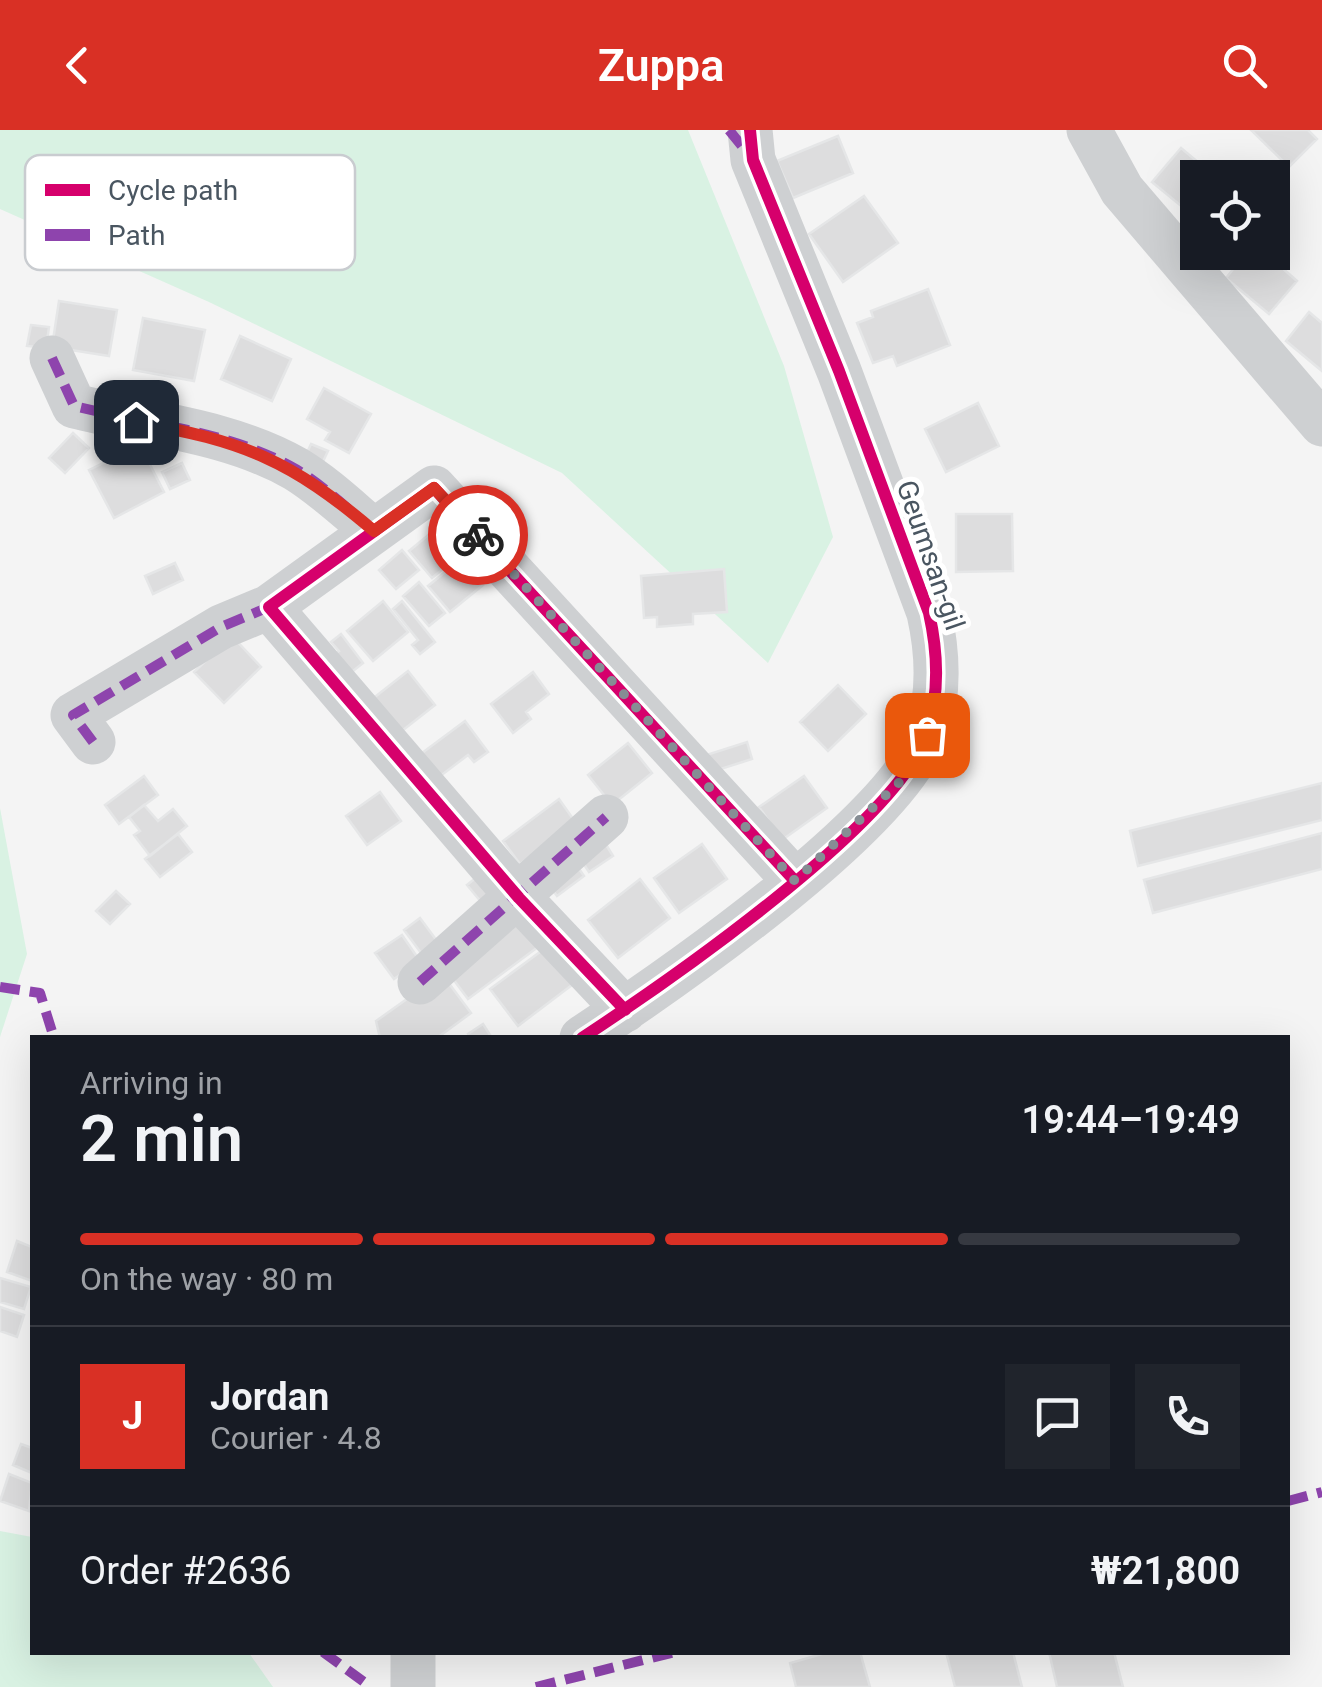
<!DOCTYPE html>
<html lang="en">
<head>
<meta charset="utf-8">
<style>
  :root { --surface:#171b24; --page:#20242c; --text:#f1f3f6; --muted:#9ea1a6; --line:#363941; --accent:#d93025 }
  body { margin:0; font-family:Roboto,sans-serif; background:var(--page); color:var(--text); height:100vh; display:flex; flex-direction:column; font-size:38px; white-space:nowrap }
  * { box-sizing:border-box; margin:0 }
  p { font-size:32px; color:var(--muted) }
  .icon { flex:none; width:55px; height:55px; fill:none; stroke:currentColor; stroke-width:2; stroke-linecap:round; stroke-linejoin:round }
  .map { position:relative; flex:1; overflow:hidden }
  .details { position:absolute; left:30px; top:905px; width:1260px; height:620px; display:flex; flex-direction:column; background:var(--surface); border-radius:0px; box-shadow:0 10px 40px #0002 }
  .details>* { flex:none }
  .buttons { position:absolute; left:1180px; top:30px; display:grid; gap:20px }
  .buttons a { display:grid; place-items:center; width:110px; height:110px; border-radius:0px; background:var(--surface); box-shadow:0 10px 40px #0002; font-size:50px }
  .pin { position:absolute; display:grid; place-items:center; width:85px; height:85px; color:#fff; margin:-42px; border-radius:20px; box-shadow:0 5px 15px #0006 }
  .courier { position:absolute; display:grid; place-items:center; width:100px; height:100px; margin:-50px; border:8px solid #d93025; border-radius:50%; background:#fff; color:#222; box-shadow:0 2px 12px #0007 }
  .summary em { font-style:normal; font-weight:600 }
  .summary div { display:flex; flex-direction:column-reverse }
  .summary { display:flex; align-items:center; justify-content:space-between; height:170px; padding:0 50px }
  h1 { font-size:65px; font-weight:600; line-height:75px }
  .bar { display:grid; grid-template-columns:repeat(4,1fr); gap:15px 10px; align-content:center; height:120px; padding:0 50px }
  .bar i { height:12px; border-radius:8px; background:var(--line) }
  .bar .on { background:var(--accent) }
  .bar p { grid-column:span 4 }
  .line { display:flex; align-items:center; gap:25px; padding:0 50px; border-top:2px solid var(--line) }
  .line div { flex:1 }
  .round { display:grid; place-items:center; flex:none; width:105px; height:105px; border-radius:0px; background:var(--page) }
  header { display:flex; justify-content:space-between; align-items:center; height:130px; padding:0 50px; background:var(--accent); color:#fff; font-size:45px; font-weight:600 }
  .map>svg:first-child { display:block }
  .green { fill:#d9f2e3 }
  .building { fill:#ddddde; stroke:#e5e6e7; stroke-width:2.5 }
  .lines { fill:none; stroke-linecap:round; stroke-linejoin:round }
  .minor { stroke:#ced0d2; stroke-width:45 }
  .quiet { stroke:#8e44ad; stroke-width:10; stroke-dasharray:20 10; stroke-linecap:butt }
  .cycleway-casing { stroke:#fff; stroke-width:19 }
  .cycleway { stroke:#d6006c; stroke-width:12 }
  .done { stroke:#868d94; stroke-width:10; stroke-dasharray:0 18 }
  .route { stroke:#d93025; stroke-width:12 }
  .labels { text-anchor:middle; stroke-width:10; stroke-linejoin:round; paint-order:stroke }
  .street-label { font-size:28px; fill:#4a5661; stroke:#fff }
  .key { fill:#fff; stroke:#c9ccd0; stroke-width:2.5 }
  .key-label { font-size:28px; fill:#4a5661 }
</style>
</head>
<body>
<header><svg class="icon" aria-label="back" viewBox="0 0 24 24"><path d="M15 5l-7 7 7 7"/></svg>Zuppa<svg class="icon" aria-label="search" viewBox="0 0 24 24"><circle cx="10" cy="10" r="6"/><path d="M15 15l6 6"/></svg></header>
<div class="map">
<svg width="1322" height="1557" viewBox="0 0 1322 1557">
  <rect width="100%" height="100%" fill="#f4f4f4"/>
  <path class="green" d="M0 0H688L784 236 833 407 768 533 562 343 209 172 0 79Z
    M0 678 27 824 0 907Z
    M0 1401 32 1407V1522L249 1523 273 1557H0Z"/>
  <path class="building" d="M1251 0H1308L1317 9 1289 37Z
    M838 6 853 43 793 68 777 31Z
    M1181 18 1217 48H1198L1197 89 1152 52Z
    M864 66 898 113 843 152 809 104Z
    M1247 122H1264L1297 151 1269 184 1226 148Z
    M928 159 950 215 897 236 893 226 873 233 857 193 873 187 871 181Z
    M59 171 117 180 109 226 52 217Z
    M1309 182 1322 193V241L1286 211Z
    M143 188 205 200 194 251 133 240Z
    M31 195 49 197 46 218 27 216Z
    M240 206 291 229 272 271 221 249Z
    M324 258 371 284 349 323 325 310 330 302 307 289Z
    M978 273 999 316 946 342 925 299Z
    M73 303 89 318 65 343 49 328Z
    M311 314 328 321 321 336 304 329Z
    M140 315 164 362 114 388 89 340Z
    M182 333 190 350 170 359 162 342Z
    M956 384H1012L1013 441 956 442Z
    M432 402 455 429 432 448 409 421Z
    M402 420 419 440 396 459 379 440Z
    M461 429 483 455 450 482 428 456Z
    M175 433 183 450 153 464 145 446Z
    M724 439 727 482 693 484V494L657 497V487L644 488 641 446Z
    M419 452 445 483 429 496 403 466Z
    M383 471 408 502 373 531 347 501Z
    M402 471 435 512 420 524 412 515 418 510 393 479Z
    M341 504 363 533 338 553 323 533 339 521 331 512Z
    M232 506 261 537 224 573 194 542Z
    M408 541 435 575 398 604 371 570Z
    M533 542 549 564 526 582 531 589 513 603 491 574Z
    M838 555 866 584 828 621 800 592Z
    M465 591 488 622 474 632 468 625 439 647 422 623Z
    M747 612 752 629 705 644 700 627Z
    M628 613 652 643 612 675 588 645Z
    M144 646 158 665 119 694 105 675Z
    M804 646 827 678 782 710 759 677Z
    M1322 653V690L1138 736 1130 701Z
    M380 662 401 691 367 715 346 686Z
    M559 669 576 693 520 734 503 711Z
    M144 675 158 691 173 679 187 696 150 726 134 705 140 701 129 687Z
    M1322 703V739L1153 783 1144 750Z
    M178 704 192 722 160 747 145 729Z
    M602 708 613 726 589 742 577 724Z
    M702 714 727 749 679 783 654 748Z
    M573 730 584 746 557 766 546 751Z
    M483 742 498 760 482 773 467 755Z
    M640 749 670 788 618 828 588 790Z
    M116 761 130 774 110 794 96 781Z
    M420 788 443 819 427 831 404 800Z
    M516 788 538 817 468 869 447 841Z
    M402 805 420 831 394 849 375 823Z
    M544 819 572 855 518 896 490 859Z
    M442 844 471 883 437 908H380L376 891Z
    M483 894 492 908H470L468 904Z
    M17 1111 32 1117V1151L7 1142Z
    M0 1148 31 1157 24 1179 0 1172Z
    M0 1177 24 1185 17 1207 0 1201Z
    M21 1314 32 1318V1343L13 1335Z
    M9 1344 32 1353 29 1381 0 1371Z
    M829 1522H860L870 1557H796L790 1533Z
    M946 1522H1013L1022 1557H955Z
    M1049 1522H1114L1123 1557H1057Z"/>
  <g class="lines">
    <path class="minor" d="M1089 0 1122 60 1322 294
      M52 228 74 276C147 294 230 301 296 339 324 356 349 380 374 401
      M93 612 73 585 221 497 269 477
      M420 852 606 687
      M625 880 519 768 269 477 434 358 795 751
      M582 908C664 854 900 692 927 603 940 563 938 523 929 483L839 241 753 30 750 0
      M413 1522V1557"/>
    <path class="quiet" d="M729 0 750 26
      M52 228 74 276C147 294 230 301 296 339 324 356 349 380 374 401
      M93 612 73 585 221 497 269 477
      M420 852 606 687
      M0 857 40 863 54 908
      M1288 1371 1322 1362
      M323 1522 371 1557
      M536 1557 675 1522"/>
    <g class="cycleway-casing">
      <path id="cycleway" d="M625 880 519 768 269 477 434 358 795 751
        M582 908C664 854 900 692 927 603 940 563 938 523 929 483L839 241 753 30 750 0"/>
    </g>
    <use href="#cycleway" class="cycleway"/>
  </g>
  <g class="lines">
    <path class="done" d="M478 405 795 751 905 647 927 605"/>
    <path class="route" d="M136 292C243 311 291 330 374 401L434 358 478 405"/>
  </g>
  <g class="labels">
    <g class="street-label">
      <text transform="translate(931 425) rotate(71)" y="10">Geumsan-gil</text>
    </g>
  </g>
  <rect x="25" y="25" width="330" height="115" rx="15" class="key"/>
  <rect x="45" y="54" width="45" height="12" fill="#d6006c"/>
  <rect x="45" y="99" width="45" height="12" fill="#8e44ad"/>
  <g class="key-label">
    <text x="108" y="70">Cycle path</text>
    <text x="108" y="115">Path</text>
  </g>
</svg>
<div class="buttons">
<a><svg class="icon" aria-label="locate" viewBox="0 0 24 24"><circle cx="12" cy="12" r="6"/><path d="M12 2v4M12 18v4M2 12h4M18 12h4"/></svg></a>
</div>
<div class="pin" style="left:927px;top:605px;background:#ea580c"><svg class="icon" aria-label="bag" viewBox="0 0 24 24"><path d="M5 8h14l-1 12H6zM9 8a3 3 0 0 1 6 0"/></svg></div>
<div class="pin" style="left:136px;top:292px;background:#1f2937"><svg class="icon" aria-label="home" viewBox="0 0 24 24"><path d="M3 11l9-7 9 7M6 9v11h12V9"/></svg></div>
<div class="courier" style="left:478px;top:405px"><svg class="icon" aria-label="bike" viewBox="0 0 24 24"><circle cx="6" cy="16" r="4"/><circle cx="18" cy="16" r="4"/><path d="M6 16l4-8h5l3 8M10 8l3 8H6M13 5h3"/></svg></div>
<section class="details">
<div class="summary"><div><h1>2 min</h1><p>Arriving in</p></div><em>19:44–19:49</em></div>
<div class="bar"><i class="on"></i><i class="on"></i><i class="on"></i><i></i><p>On the way · 80 m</p></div>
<div class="line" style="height:180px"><b class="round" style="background:var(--accent);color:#fff">J</b><div><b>Jordan</b><p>Courier · 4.8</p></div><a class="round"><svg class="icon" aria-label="chat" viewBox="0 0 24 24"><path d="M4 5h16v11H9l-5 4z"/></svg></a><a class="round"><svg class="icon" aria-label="phone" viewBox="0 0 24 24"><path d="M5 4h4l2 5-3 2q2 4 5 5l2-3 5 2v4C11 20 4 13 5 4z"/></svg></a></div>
<div class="line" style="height:130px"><div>Order #2636</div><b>₩21,800</b></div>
</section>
</div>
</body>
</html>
